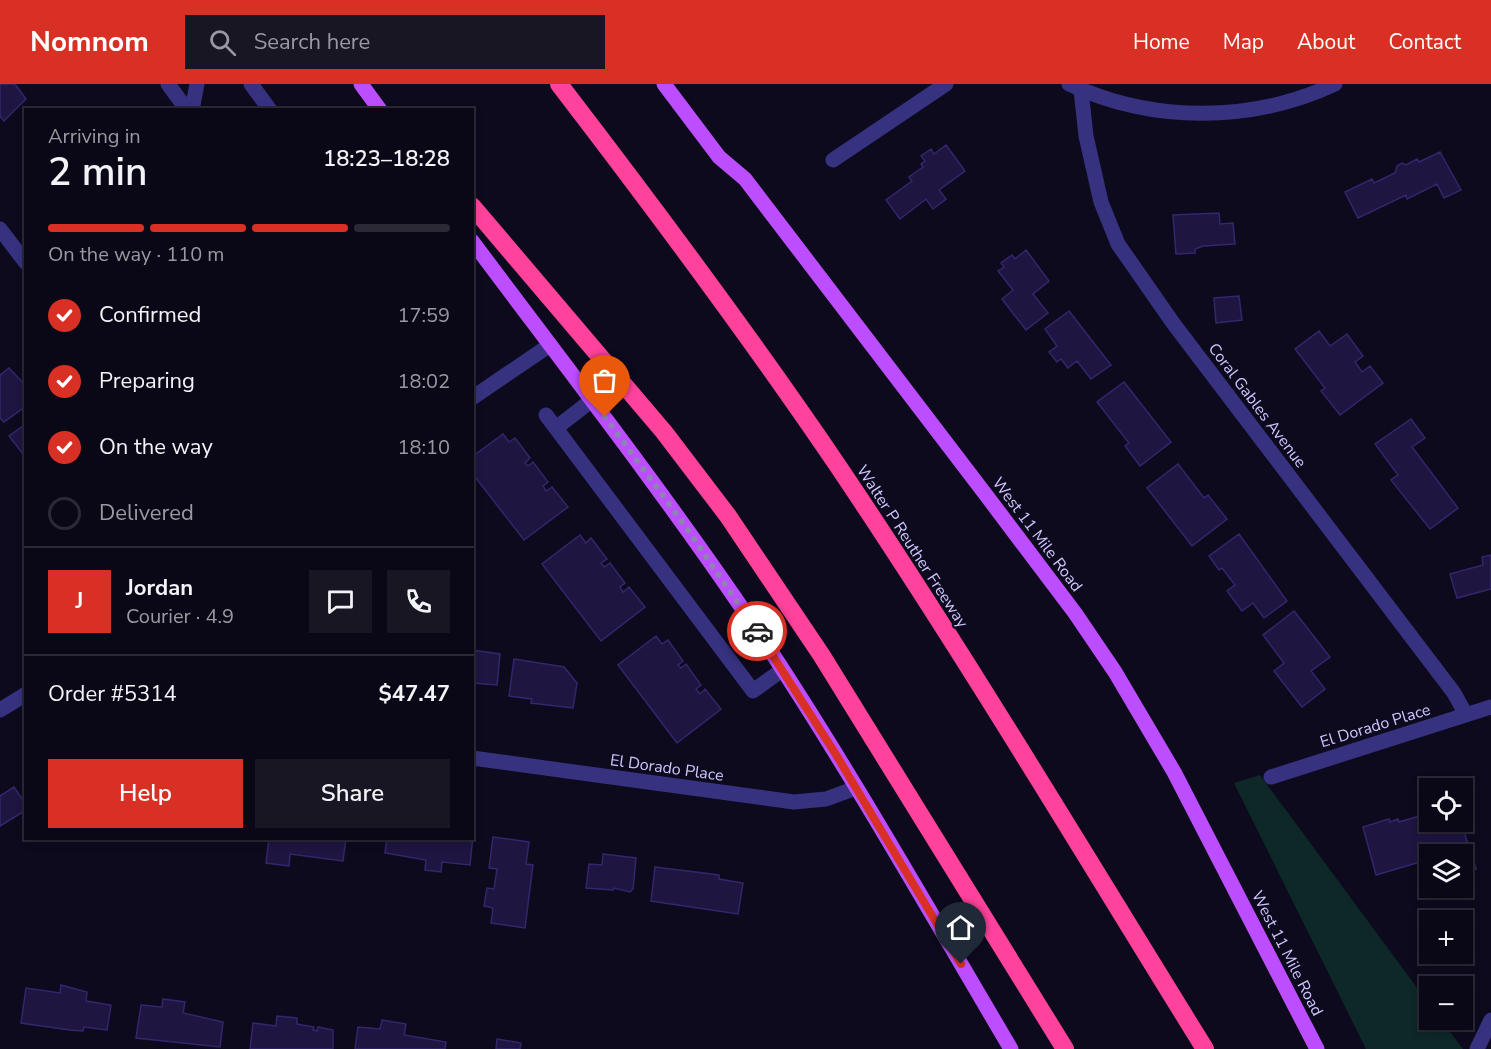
<!DOCTYPE html>
<html lang="en">
<head>
<meta charset="utf-8">
<style>
  :root { --surface:#0a0816; --page:#181623; --text:#f1f3f6; --muted:#999aa1; --line:#2a2935; --accent:#d93025 }
  body { margin:0; font-family:"Nunito Sans",sans-serif; background:var(--page); color:var(--text); height:100vh; display:flex; flex-direction:column; font-size:22px; white-space:nowrap }
  * { box-sizing:border-box; margin:0 }
  p { font-size:20px; color:var(--muted) }
  .icon { flex:none; width:33px; height:33px; fill:none; stroke:currentColor; stroke-width:2; stroke-linecap:round; stroke-linejoin:round }
  .map { position:relative; flex:1; overflow:hidden }
  .side { position:absolute; left:24px; top:24px; width:450px; height:732px; display:flex; flex-direction:column; background:var(--surface); border-radius:0px; box-shadow:0 3px 9px #0003,0 0 0 2px var(--line) }
  .side>* { flex:none }
  .fabs { position:absolute; left:1419px; top:694px; display:grid; gap:12px }
  .fabs a { display:grid; place-items:center; width:54px; height:54px; border-radius:0px; background:var(--surface); box-shadow:0 3px 9px #0003,0 0 0 2px var(--line); font-size:30px }
  .pin { position:absolute; display:grid; place-items:center; width:51px; height:51px; color:#fff; margin:-62px -26px; border-radius:50% 50% 50% 0; rotate:-45deg; box-shadow:0 0 6px #0007 }
  .pin .icon { rotate:45deg }
  .courier { position:absolute; display:grid; place-items:center; width:60px; height:60px; margin:-30px; border:4px solid #d93025; border-radius:50%; background:#fff; color:#222; box-shadow:0 2px 8px #0007 }
  .head em { font-style:normal; font-weight:600 }
  .head div { display:flex; flex-direction:column-reverse }
  .head { display:flex; align-items:center; justify-content:space-between; height:102px; padding:0 24px }
  h1 { font-size:39px; font-weight:600; line-height:45px }
  .bar { display:grid; grid-template-columns:repeat(4,1fr); gap:9px 6px; align-content:center; height:72px; padding:0 24px }
  .bar i { height:8px; border-radius:4px; background:var(--line) }
  .bar .current { background:var(--accent) }
  .bar p { grid-column:span 4 }
  .line { display:flex; align-items:center; gap:15px; padding:0 24px; border-top:2px solid var(--line) }
  .line div { flex:1 }
  .round { display:grid; place-items:center; flex:none; width:63px; height:63px; border-radius:0px; background:var(--page) }
  ol { padding:0 24px; list-style:none }
  li { display:flex; align-items:center; gap:18px; height:66px }
  li p { margin-inline-start:auto }
  li .icon { padding:6px; border-radius:50%; background:var(--accent); color:#fff; stroke-width:4 }
  li:last-child { color:var(--muted) }
  li i { width:33px; height:33px; border:3px solid var(--line); border-radius:50% }
  .primary-button { display:flex; gap:12px; margin-top:auto; padding:12px 24px }
  .primary-button a { flex:1; height:69px; border-radius:0px; background:var(--accent); color:#fff; font-size:24px; font-weight:600; line-height:69px; text-align:center }
  .primary-button a+a { background:var(--page); color:var(--text) }
  header { display:flex; align-items:center; gap:36px; box-sizing:border-box; height:84px; padding:0 30px; background:var(--accent); color:#fff }
  header strong { font-size:28px }
  nav { display:flex; gap:33px; margin-inline-start:auto; font-size:21px }
  .search { width:420px; height:54px; background:var(--page); display:flex; align-items:center; gap:15px; box-sizing:border-box; padding:0 21px; border-radius:0px; color:var(--muted); font-size:22px }
  .map>svg:first-child { display:block }
  .green { fill:#0d2827 }
  .building { fill:#1e1540; stroke:#34266d; stroke-width:1.5 }
  .lines { fill:none; stroke-linecap:round; stroke-linejoin:round }
  .minor { stroke:#363280; stroke-width:15 }
  .major { stroke:#bd4eff; stroke-width:15 }
  .highway { stroke:#ff429c; stroke-width:18 }
  .done { stroke:#8b85b0; stroke-width:6; stroke-dasharray:0 10.8 }
  .route { stroke:#d93025; stroke-width:8 }
  .labels { text-anchor:middle; stroke-width:4.5; stroke-linejoin:round; paint-order:stroke }
  .street-label { font-size:16px; fill:#cec7ff; stroke:#0e0a1e }
</style>
</head>
<body>
<header>
<strong>Nomnom</strong>
<div class="search"><svg class="icon" aria-label="search" viewBox="0 0 24 24"><circle cx="10" cy="10" r="6"/><path d="M15 15l6 6"/></svg>Search here</div>
<nav><a>Home</a><a>Map</a><a>About</a><a>Contact</a></nav>
</header>
<div class="map">
<svg width="1491" height="965" viewBox="0 0 1491 965">
  <rect width="100%" height="100%" fill="#0e0a1e"/>
  <path class="green" d="M1260 691 1429 920 1430 936H1441L1463 965H1366L1234 699Z"/>
  <path class="building" d="M0 0H15L26 15 4 37 0 32Z
    M946 61 965 87 939 106 946 115 933 125 926 115 900 135 886 116 912 97 909 93 923 83 921 80 925 77 921 72 931 65 934 70Z
    M1440 68 1461 106 1444 114 1437 100 1407 115 1406 111 1358 134 1345 108 1372 95 1374 99 1395 89 1397 82 1402 79 1406 81 1417 75 1419 78Z
    M1219 129 1220 140 1233 139 1235 160 1203 162 1195 165V169L1176 170 1173 131Z
    M1026 166 1049 197 1033 210 1048 229 1026 246 1002 215 1013 206 998 187 1004 183 1001 179 1012 171 1015 175Z
    M1239 212 1242 236 1216 239 1214 214Z
    M1069 227 1111 281 1091 295 1077 277 1068 284 1061 275 1057 278 1049 268 1057 262 1045 245Z
    M1319 247 1330 262 1347 250 1363 272 1355 278 1362 288 1370 282 1383 299 1340 331 1321 307 1325 304 1295 265Z
    M9 284 26 302V322L4 338 0 334V291Z
    M1124 298 1171 358 1140 382 1125 362 1129 359 1097 318Z
    M1411 335 1425 354 1412 363 1458 424 1430 445 1391 396 1398 391 1375 360Z
    M26 340V374L9 352Z
    M503 350 509 358 515 354 530 374 525 379 528 382 533 378 548 398 543 402 546 407 552 403 568 423 524 456 472 389V373Z
    M1178 380 1204 414 1208 411 1227 435 1192 462 1147 404Z
    M1239 450 1287 517 1264 534 1253 519 1242 527 1227 507 1235 501 1222 484 1219 486 1209 472Z
    M580 451 586 459 591 454 607 475 601 479 604 483 610 479 625 499 620 503 623 508 629 503 645 523 601 557 542 480Z
    M1491 471V505L1457 514 1450 490 1483 481 1482 473Z
    M1294 527 1330 573 1311 587 1325 605 1302 623 1274 587 1284 579 1263 551Z
    M656 552 662 560 668 556 683 577 678 581 681 584 686 580 701 601 696 605 700 610 705 605 721 625 677 659 618 581Z
    M472 566 500 570 497 601 472 599Z
    M514 575 564 583 577 599 573 624 531 619 532 615 509 612Z
    M14 703 26 721V726L0 742V712Z
    M1430 729V738H1461L1476 785 1462 789V771H1430V775L1376 791 1363 743 1389 735 1390 738 1398 735 1399 738Z
    M473 751 470 781 442 778 441 788 425 786 426 776 385 769 387 754H472Z
    M493 753 529 758 526 780 533 781 525 844 491 839 493 824 484 822 487 804 494 805 497 785 489 784Z
    M269 754H346L343 777 290 770 289 782 266 779Z
    M603 770 636 774 633 805 630 808 614 804 613 806 586 804 589 780 602 781Z
    M655 783 719 791V795L743 799 738 830 651 817Z
    M61 901 87 908 86 917 111 921 107 946 84 943 83 947 70 946 21 939 26 904 60 909Z
    M163 915 185 918 183 929 223 938 220 963 136 954 141 921 162 923Z
    M277 932 297 934V940L314 943 313 946 317 947 318 943 333 946V965H250L253 939 276 942Z
    M382 936 406 940 404 951 446 958 445 965H355L358 943 380 945Z
    M497 955 521 959 520 965H496Z"/>
  <g class="lines">
    <path class="minor" d="M168 0 187 26
      M251 0 270 26
      M1069 0C1152 39 1252 39 1335 0
      M1081 6 1086 52 1101 118 1118 160 1173 239 1454 609 1466 631
      M192 26 197 0
      M833 76 946 0
      M0 145 26 179
      M472 314 550 261
      M546 331 753 607 782 586
      M556 344 592 316
      M0 626 26 610
      M472 674 794 718 826 715 856 704
      M1271 693 1491 623
      M1477 965 1491 936"/>
    <path class="major" d="M361 0 380 26
      M664 0 719 73 745 95 986 411 1075 529 1115 588 1174 688 1317 965
      M472 157C564 280 658 401 744 527 840 669 924 818 1011 965"/>
    <path class="highway" d="M559 0C655 125 749 251 838 382 966 572 1084 770 1205 965
      M472 122 664 348 728 432 822 572 1065 965"/>
  </g>
  <g class="lines">
    <path class="done" d="M605 333 683 439 757 547"/>
    <path class="route" d="M757 547 835 669 961 880"/>
  </g>
  <g class="labels">
    <g class="street-label">
      <text transform="translate(1258 321) rotate(53)" y="6">Coral Gables Avenue</text>
      <text transform="translate(1038 450) rotate(53)" y="6">West 11 Mile Road</text>
      <text transform="translate(913 462) rotate(57)" y="6">Walter P Reuther Freeway</text>
      <text transform="translate(1375 641) rotate(-17)" y="6">El Dorado Place</text>
      <text transform="translate(667 683) rotate(8)" y="6">El Dorado Place</text>
      <text transform="translate(1288 869) rotate(63)" y="6">West 11 Mile Road</text>
    </g>
  </g>
</svg>
<div class="fabs">
<a><svg class="icon" aria-label="locate" viewBox="0 0 24 24"><circle cx="12" cy="12" r="6"/><path d="M12 2v4M12 18v4M2 12h4M18 12h4"/></svg></a>
<a><svg class="icon" aria-label="layers" viewBox="0 0 24 24"><path d="M12 4l9 5-9 5-9-5zM3 14l9 5 9-5"/></svg></a>
<a>+</a>
<a>−</a>
</div>
<div class="pin" style="left:605px;top:333px;background:#ea580c"><svg class="icon" aria-label="bag" viewBox="0 0 24 24"><path d="M5 8h14l-1 12H6zM9 8a3 3 0 0 1 6 0"/></svg></div>
<div class="pin" style="left:961px;top:880px;background:#1f2937"><svg class="icon" aria-label="home" viewBox="0 0 24 24"><path d="M3 11l9-7 9 7M6 9v11h12V9"/></svg></div>
<div class="courier" style="left:757px;top:547px"><svg class="icon" aria-label="car" viewBox="0 0 24 24"><path d="M5 17H2v-5l4-1 3-4h7l3 4 3 1v5h-3M9 17h6M6 11h13"/><circle cx="7" cy="17" r="2"/><circle cx="17" cy="17" r="2"/></svg></div>
<section class="side">
<div class="head"><div><h1>2 min</h1><p>Arriving in</p></div><em>18:23–18:28</em></div>
<div class="bar"><i class="current"></i><i class="current"></i><i class="current"></i><i></i><p>On the way · 110 m</p></div>
<ol>
<li><svg class="icon" aria-label="check" viewBox="0 0 24 24"><path d="M5 12l5 5 9-10"/></svg>Confirmed<p>17:59</p></li>
<li><svg class="icon" aria-label="check" viewBox="0 0 24 24"><path d="M5 12l5 5 9-10"/></svg>Preparing<p>18:02</p></li>
<li><svg class="icon" aria-label="check" viewBox="0 0 24 24"><path d="M5 12l5 5 9-10"/></svg>On the way<p>18:10</p></li>
<li><i></i>Delivered</li>
</ol>
<div class="line" style="height:108px"><b class="round" style="background:var(--accent);color:#fff">J</b><div><b>Jordan</b><p>Courier · 4.9</p></div><a class="round"><svg class="icon" aria-label="chat" viewBox="0 0 24 24"><path d="M4 5h16v11H9l-5 4z"/></svg></a><a class="round"><svg class="icon" aria-label="phone" viewBox="0 0 24 24"><path d="M5 4h4l2 5-3 2q2 4 5 5l2-3 5 2v4C11 20 4 13 5 4z"/></svg></a></div>
<div class="line" style="height:78px"><div>Order #5314</div><b>$47.47</b></div>
<div class="primary-button"><a>Help</a><a>Share</a></div>
</section>
</div>
</body>
</html>
